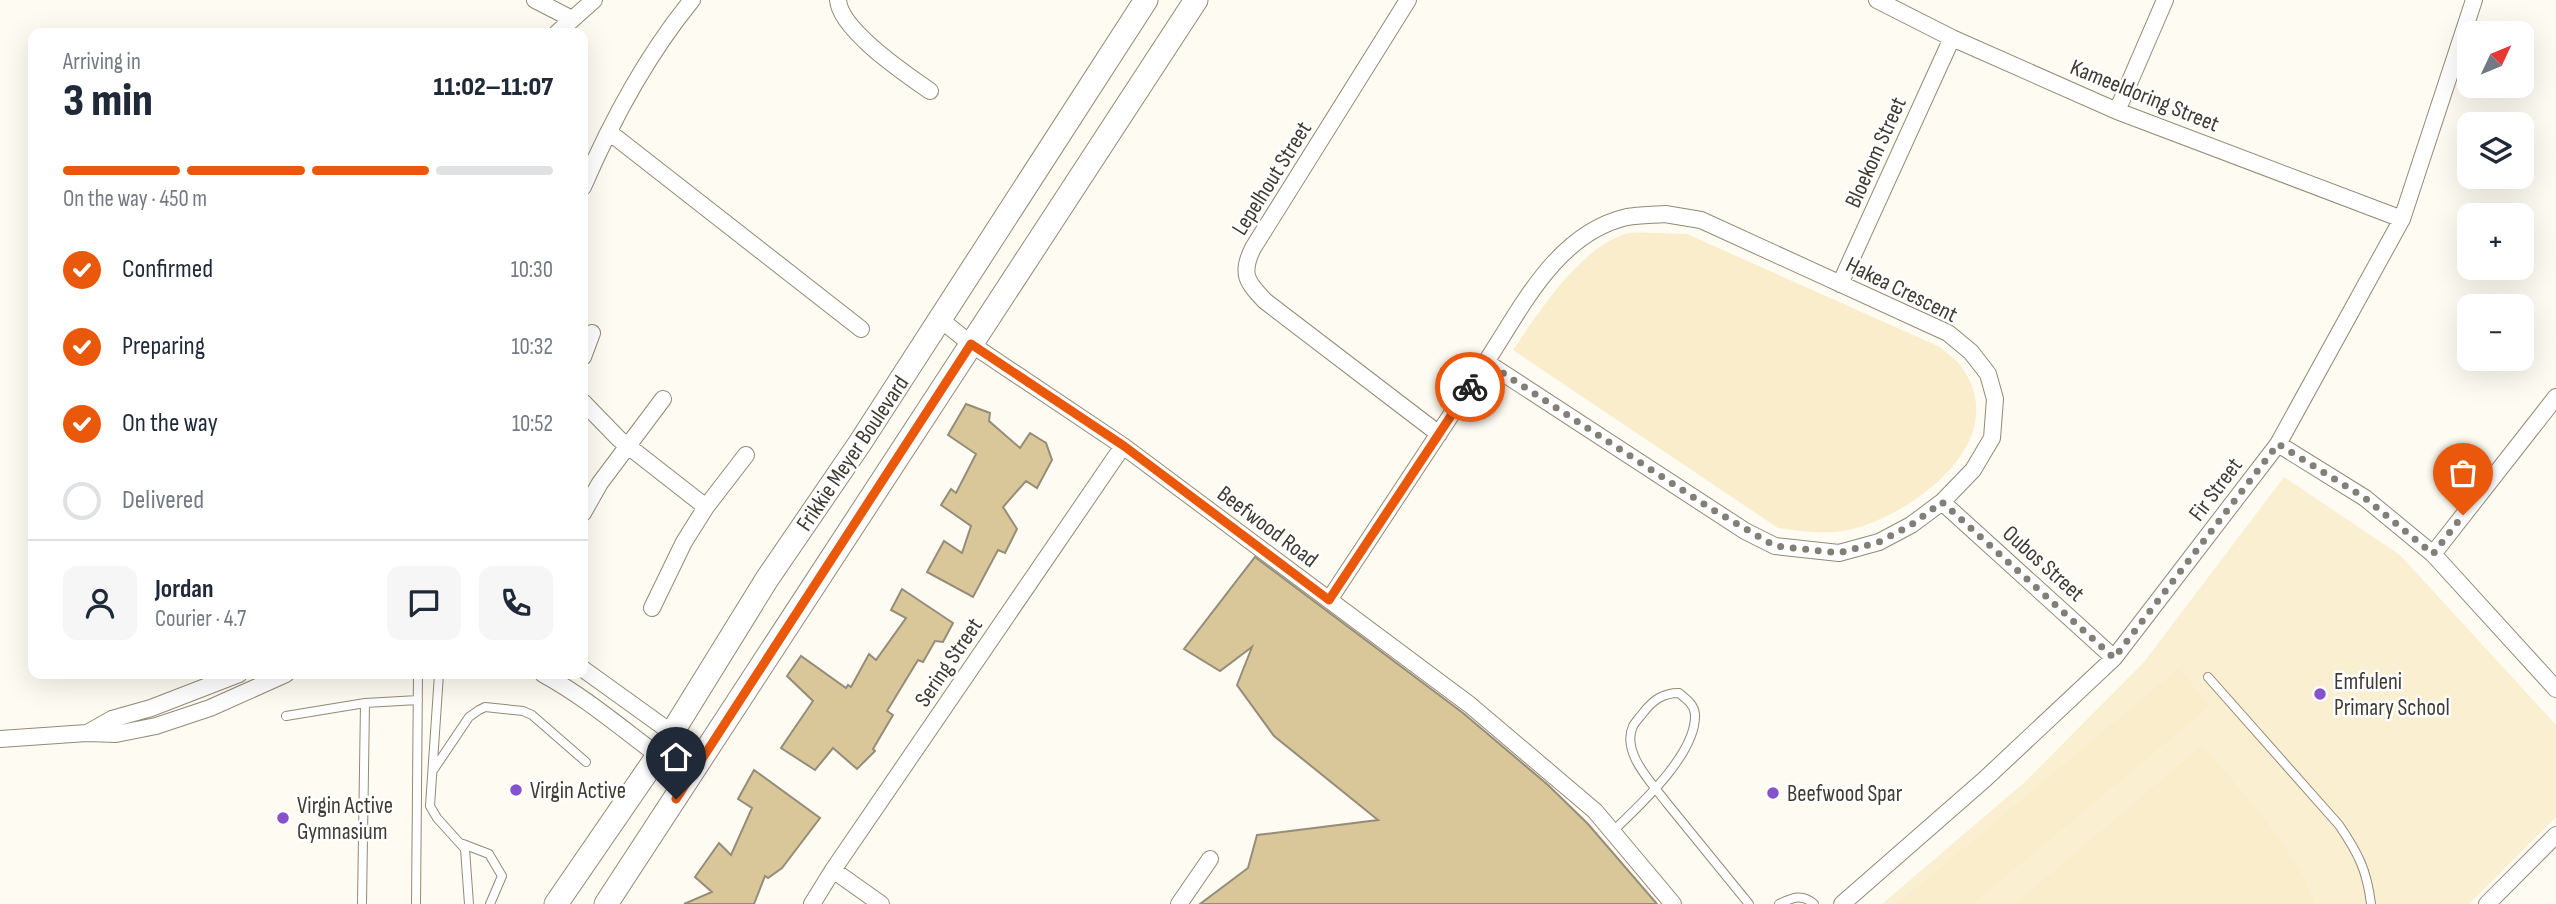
<!DOCTYPE html>
<html lang="en">
<head>
<meta charset="utf-8">
<style>
  :root { --surface:#fff; --page:#f6f6f7; --text:#1f2937; --muted:#747a83; --line:#e0e1e3; --accent:#ea580c }
  body { margin:0; font-family:"Sofia Sans Condensed",sans-serif; background:var(--page); color:var(--text); height:100vh; display:flex; flex-direction:column; font-size:26px; white-space:nowrap }
  * { box-sizing:border-box; margin:0 }
  p { font-size:23px; color:var(--muted) }
  .icon { flex:none; width:38px; height:38px; fill:none; stroke:currentColor; stroke-width:2; stroke-linecap:round; stroke-linejoin:round }
  .map { position:relative; flex:1; overflow:hidden }
  .panel { position:absolute; left:28px; top:28px; width:560px; height:651px; display:flex; flex-direction:column; background:var(--surface); border-radius:14px; box-shadow:0 7px 28px #0002 }
  .panel>* { flex:none }
  .needle { width:46px; rotate:46deg }
  .controls { position:absolute; left:2457px; top:21px; display:grid; gap:14px }
  .controls a { display:grid; place-items:center; width:77px; height:77px; border-radius:14px; background:var(--surface); box-shadow:0 7px 28px #0002; font-size:35px }
  .pin { position:absolute; display:grid; place-items:center; width:60px; height:60px; color:#fff; margin:-72px -30px; border-radius:50% 50% 50% 0; rotate:-45deg; box-shadow:0 0 7px #0007 }
  .pin .icon { rotate:45deg }
  .courier { position:absolute; display:grid; place-items:center; width:70px; height:70px; margin:-35px; border:5px solid #ea580c; border-radius:50%; background:#fff; color:#222; box-shadow:0 2px 9px #0007 }
  .summary em { font-style:normal; font-weight:800 }
  .summary div { display:flex; flex-direction:column-reverse }
  .summary { display:flex; align-items:center; justify-content:space-between; height:119px; padding:0 35px }
  h1 { font-size:46px; font-weight:800; line-height:52px }
  .bar { display:grid; grid-template-columns:repeat(4,1fr); gap:10px 7px; align-content:center; height:84px; padding:0 35px }
  .bar i { height:9px; border-radius:5px; background:var(--line) }
  .bar .selected { background:var(--accent) }
  .bar p { grid-column:span 4 }
  .line { display:flex; align-items:center; gap:18px; padding:0 35px; border-top:2px solid var(--line) }
  .line div { flex:1 }
  .round { display:grid; place-items:center; flex:none; width:74px; height:74px; border-radius:14px; background:var(--page) }
  ol { padding:0 35px; list-style:none }
  li { display:flex; align-items:center; gap:21px; height:77px }
  li p { margin-inline-start:auto }
  li .icon { padding:7px; border-radius:50%; background:var(--accent); color:#fff; stroke-width:4 }
  li:last-child { color:var(--muted) }
  li i { width:38px; height:38px; border:4px solid var(--line); border-radius:50% }
  .map>svg:first-child { display:block }
  .built { fill:#fbefd1 }
  .green { fill:#f9edcc }
  .building { fill:#d9c79a; stroke:#958d79; stroke-width:2 }
  .lines { fill:none; stroke-linecap:round; stroke-linejoin:round }
  .lane-casing { stroke:#938a76; stroke-width:10 }
  .street-casing { stroke:#938a76; stroke-width:18 }
  .secondary-casing { stroke:#938a76; stroke-width:25 }
  .lane { stroke:#fff; stroke-width:8 }
  .street { stroke:#fff; stroke-width:16 }
  .secondary { stroke:#fff; stroke-width:23 }
  .done { stroke:#827f76; stroke-width:7; stroke-dasharray:0 12.6 }
  .route { stroke:#ea580c; stroke-width:9 }
  .poi-dot { fill:#8453cc; stroke:#fff; stroke-width:2.5 }
  .labels { text-anchor:middle; stroke-width:5; stroke-linejoin:round; paint-order:stroke }
  .street-label { font-size:23px; fill:#403c33; stroke:#fff }
  .poi-label { font-size:23px; fill:#403c33; stroke:#fff; text-anchor:start }
</style>
</head>
<body>
<div class="map">
<svg width="2556" height="904" viewBox="0 0 2556 904">
  <rect width="100%" height="100%" fill="#fefbf2"/>
  <path class="built" d="M2284 477 2400 555 2556 725V817L2469 904H1882L2026 781 2144 662Z"/>
  <path class="green" d="M1655 233 1687 234 1940 347C1946 353 1955 358 1960 365 2013 435 1925 505 1863 526 1834 536 1808 532 1778 528L1513 350C1539 312 1577 252 1622 235 1631 231 1645 233 1655 233Z
    M2179 668 2210 706 1999 882 1973 904H1897Z
    M2201 746C2235 781 2303 858 2314 904H2015Z"/>
  <path class="building" d="M966 404 990 413 989 421 1020 448 1030 433 1046 443 1052 460 1037 488 1026 481 1003 507 1017 529 1005 553 998 550 973 597 927 572 944 541 962 553 971 526 941 505 951 489 956 493 976 454 948 435Z
    M1255 557 1463 713 1548 785 1588 824 1657 904H1200L1248 868 1257 835 1378 820 1274 736 1237 685 1252 647 1220 671 1184 649Z
    M902 589 953 623 943 642 935 641 923 662 918 660 887 711 893 715 873 749 875 751 857 769 833 748 815 770 781 748 813 701 787 676 801 656 846 688 848 685 851 687 869 654 876 660 906 618 891 610Z
    M754 770 820 818 782 868 768 878 765 876 754 904H684L712 892 695 877 719 843 731 855 752 808 738 799Z"/>
  <g class="lines">
    <g class="lane-casing">
      <path id="lane" d="M439 674 430 806 437 818 465 849 469 904
        M2208 677 2339 825C2358 853 2367 870 2371 904
        M286 716 365 703 418 700
        M434 769 469 717 479 710 485 707 523 711 532 715 586 762
        M1612 832C1638 807 1697 754 1695 714 1694 704 1686 699 1679 693 1663 693 1653 700 1643 713 1640 717 1636 721 1633 726 1621 752 1651 782 1666 802L1749 904
        M463 844 489 854 502 876 490 904
        M362 904 365 703
        M416 904 418 674
        M1779 904C1792 898 1802 893 1814 904"/>
    </g>
    <g class="street-casing">
      <path id="street" d="M535 0 572 19
        M838 0C840 30 906 74 930 91
        M1408 0 1253 248C1240 274 1247 282 1265 301L1439 434
        M1877 0 1952 38 2117 111 2402 219
        M557 33 594 0
        M2117 111 2165 0
        M609 132 861 329
        M583 187C611 122 647 55 692 0
        M1665 214 1701 220 1948 333 1971 352 1988 374 1995 399 1992 438 1973 470 1942 502 1911 525 1879 542 1839 553 1775 546 1745 531 1486 362C1522 307 1557 233 1627 217 1639 215 1653 215 1665 214Z
        M1840 284 1952 38
        M941 320 971 344 1123 446 1470 705 1595 811 1673 904
        M583 357 592 333
        M583 402 619 439 706 507
        M2278 444 2365 498 2433 554 2556 689
        M1942 502 2114 658
        M583 513 600 483 663 399
        M2433 554 2556 397
        M1329 600 1486 362
        M652 608 684 542 706 507 746 455
        M583 669 704 756
        M543 674C596 703 640 745 690 778
        M89 732 112 719 151 708 239 674
        M0 739 87 733 116 734 156 726 210 708 286 674
        M833 870 881 904
        M812 904 833 870 1123 446
        M1179 904 1210 859
        M1842 904 1985 779 2114 658 2278 444 2402 219 2474 0
        M2487 904 2556 835"/>
    </g>
    <g class="secondary-casing">
      <path id="secondary" d="M556 904 657 757 767 579 860 443 1146 0
        M606 904 1196 0"/>
    </g>
    <use href="#lane" class="lane"/>
    <use href="#street" class="street"/>
    <use href="#secondary" class="secondary"/>
  </g>
  <g class="lines">
    <path class="done" d="M1470 387 1486 362 1710 508 1775 546 1839 553 1879 542 1911 525 1942 502 2114 658 2278 444 2365 498 2433 554 2463 515"/>
    <path class="route" d="M676 799 971 344 1124 446 1329 600 1470 387"/>
  </g>
  <g class="poi-dot">
    <circle cx="2320" cy="694" r="7"/>
    <circle cx="516" cy="790" r="7"/>
    <circle cx="1773" cy="793" r="7"/>
    <circle cx="283" cy="818" r="7"/>
  </g>
  <g class="labels">
    <g class="street-label">
      <text transform="translate(2145 95) rotate(22)" y="8">Kameeldoring Street</text>
      <text transform="translate(1875 152) rotate(-66)" y="8">Bloekom Street</text>
      <text transform="translate(1271 178) rotate(-58)" y="8">Lepelhout Street</text>
      <text transform="translate(1902 289) rotate(26)" y="8">Hakea Crescent</text>
      <text transform="translate(852 453) rotate(-56)" y="8">Frikkie Meyer Boulevard</text>
      <text transform="translate(2215 489) rotate(-53)" y="8">Fir Street</text>
      <text transform="translate(1268 526) rotate(37)" y="8">Beefwood Road</text>
      <text transform="translate(2044 563) rotate(42)" y="8">Oubos Street</text>
      <text transform="translate(948 662) rotate(-56)" y="8">Sering Street</text>
    </g>
    <g class="poi-label">
      <text x="2334" y="689">Emfuleni<tspan x="2334" dy="26">Primary School</tspan></text>
      <text x="530" y="798">Virgin Active</text>
      <text x="1787" y="801">Beefwood Spar</text>
      <text x="297" y="813">Virgin Active<tspan x="297" dy="26">Gymnasium</tspan></text>
    </g>
  </g>
</svg>
<div class="controls">
<a><svg class="needle" viewBox="-14 -14 28 28"><path d="M0-13l5 13h-10z" fill="#e53935"/><path d="M0 13l5-13h-10z" fill="#747a83"/></svg></a>
<a><svg class="icon" aria-label="layers" viewBox="0 0 24 24"><path d="M12 4l9 5-9 5-9-5zM3 14l9 5 9-5"/></svg></a>
<a>+</a>
<a>−</a>
</div>
<div class="pin" style="left:2463px;top:515px;background:#ea580c"><svg class="icon" aria-label="bag" viewBox="0 0 24 24"><path d="M5 8h14l-1 12H6zM9 8a3 3 0 0 1 6 0"/></svg></div>
<div class="pin" style="left:676px;top:799px;background:#1f2937"><svg class="icon" aria-label="home" viewBox="0 0 24 24"><path d="M3 11l9-7 9 7M6 9v11h12V9"/></svg></div>
<div class="courier" style="left:1470px;top:387px"><svg class="icon" aria-label="bike" viewBox="0 0 24 24"><circle cx="6" cy="16" r="4"/><circle cx="18" cy="16" r="4"/><path d="M6 16l4-8h5l3 8M10 8l3 8H6M13 5h3"/></svg></div>
<section class="panel">
<div class="summary"><div><h1>3 min</h1><p>Arriving in</p></div><em>11:02–11:07</em></div>
<div class="bar"><i class="selected"></i><i class="selected"></i><i class="selected"></i><i></i><p>On the way · 450 m</p></div>
<ol>
<li><svg class="icon" aria-label="check" viewBox="0 0 24 24"><path d="M5 12l5 5 9-10"/></svg>Confirmed<p>10:30</p></li>
<li><svg class="icon" aria-label="check" viewBox="0 0 24 24"><path d="M5 12l5 5 9-10"/></svg>Preparing<p>10:32</p></li>
<li><svg class="icon" aria-label="check" viewBox="0 0 24 24"><path d="M5 12l5 5 9-10"/></svg>On the way<p>10:52</p></li>
<li><i></i>Delivered</li>
</ol>
<div class="line" style="height:126px"><a class="round"><svg class="icon" aria-label="person" viewBox="0 0 24 24"><circle cx="12" cy="8" r="4"/><path d="M4 21q1-7 8-7t8 7"/></svg></a><div><b>Jordan</b><p>Courier · 4.7</p></div><a class="round"><svg class="icon" aria-label="chat" viewBox="0 0 24 24"><path d="M4 5h16v11H9l-5 4z"/></svg></a><a class="round"><svg class="icon" aria-label="phone" viewBox="0 0 24 24"><path d="M5 4h4l2 5-3 2q2 4 5 5l2-3 5 2v4C11 20 4 13 5 4z"/></svg></a></div>
</section>
</div>
</body>
</html>
